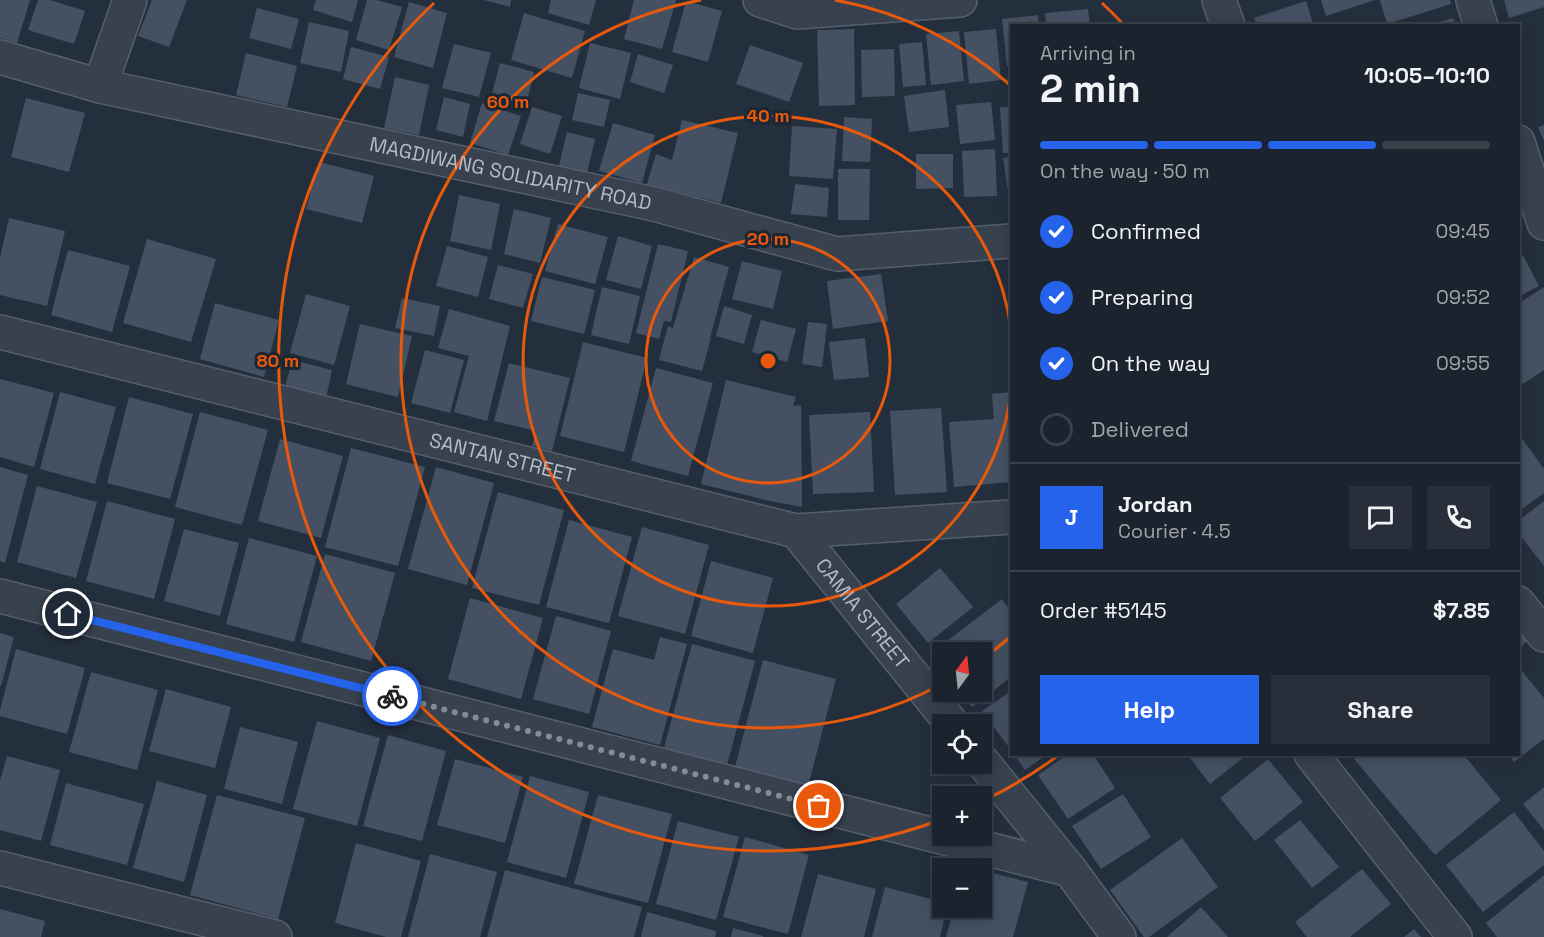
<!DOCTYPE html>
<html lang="en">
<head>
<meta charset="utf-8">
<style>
  :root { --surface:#1b232e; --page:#282f3a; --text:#f1f3f6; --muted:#a0a4aa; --line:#39404a; --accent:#2563eb }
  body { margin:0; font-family:"Space Grotesk",sans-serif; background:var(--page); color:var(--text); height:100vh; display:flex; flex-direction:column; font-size:22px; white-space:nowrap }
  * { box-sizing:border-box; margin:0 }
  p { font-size:20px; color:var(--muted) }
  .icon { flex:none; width:33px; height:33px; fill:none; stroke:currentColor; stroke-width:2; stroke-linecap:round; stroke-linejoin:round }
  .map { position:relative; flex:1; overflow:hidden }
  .side { position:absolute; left:1010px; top:24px; width:510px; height:732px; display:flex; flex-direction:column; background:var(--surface); border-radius:0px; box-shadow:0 3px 15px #0003,0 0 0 2px var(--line) }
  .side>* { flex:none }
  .needle { width:39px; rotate:15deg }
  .controls { position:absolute; left:932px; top:642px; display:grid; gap:12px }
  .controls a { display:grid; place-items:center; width:60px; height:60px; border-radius:0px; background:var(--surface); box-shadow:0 3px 15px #0003,0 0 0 2px var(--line); font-size:30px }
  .pin { position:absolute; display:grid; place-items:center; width:51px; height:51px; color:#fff; margin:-26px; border:3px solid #fff; border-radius:50%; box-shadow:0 2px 6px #0007 }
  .courier { position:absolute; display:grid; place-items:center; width:60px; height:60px; margin:-30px; border:4px solid #2563eb; border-radius:50%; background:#fff; color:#222; box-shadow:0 2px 8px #0007 }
  .headline em { font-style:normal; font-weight:800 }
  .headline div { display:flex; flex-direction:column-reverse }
  .headline { display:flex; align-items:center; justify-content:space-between; height:102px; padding:0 30px }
  h1 { font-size:39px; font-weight:800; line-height:45px }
  .bar { display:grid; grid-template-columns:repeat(4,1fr); gap:9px 6px; align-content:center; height:72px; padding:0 30px }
  .bar i { height:8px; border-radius:4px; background:var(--line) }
  .bar .current { background:var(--accent) }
  .bar p { grid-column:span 4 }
  .line { display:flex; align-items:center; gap:15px; padding:0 30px; border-top:2px solid var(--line) }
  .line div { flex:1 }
  .round { display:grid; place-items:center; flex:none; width:63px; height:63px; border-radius:0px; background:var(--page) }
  ol { padding:0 30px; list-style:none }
  li { display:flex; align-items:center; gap:18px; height:66px }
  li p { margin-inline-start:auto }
  li .icon { padding:6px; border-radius:50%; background:var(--accent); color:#fff; stroke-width:4 }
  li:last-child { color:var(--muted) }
  li i { width:33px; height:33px; border:3px solid var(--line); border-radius:50% }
  .primary-button { display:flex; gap:12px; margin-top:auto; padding:12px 30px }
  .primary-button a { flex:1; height:69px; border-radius:0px; background:var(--accent); color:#fff; font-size:24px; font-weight:800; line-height:69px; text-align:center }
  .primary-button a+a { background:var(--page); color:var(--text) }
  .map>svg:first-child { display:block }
  .building { fill:#455162 }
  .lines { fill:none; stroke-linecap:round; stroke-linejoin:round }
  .minor-casing { stroke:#565f6c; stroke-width:36 }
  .tertiary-casing { stroke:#565f6c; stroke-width:36 }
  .minor { stroke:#38414e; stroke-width:33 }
  .tertiary { stroke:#38414e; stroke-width:33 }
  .done { stroke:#828b98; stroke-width:6; stroke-dasharray:0 10.8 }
  .route { stroke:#2563eb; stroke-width:8 }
  .ring { fill:none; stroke:#e8590c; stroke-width:3 }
  .labels { text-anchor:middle; stroke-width:6; stroke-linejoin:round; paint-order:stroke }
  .street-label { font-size:20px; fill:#b4bcc9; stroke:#1d2633 }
  .centre { fill:#e8590c; stroke:#1d2633; stroke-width:3 }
  .ring-label { font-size:18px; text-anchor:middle; font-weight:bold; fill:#e8590c; stroke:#1d2633; stroke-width:6; stroke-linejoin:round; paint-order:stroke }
</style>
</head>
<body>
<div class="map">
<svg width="1544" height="937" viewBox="0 0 1544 937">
  <rect width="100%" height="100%" fill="#242f3e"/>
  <path class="building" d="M0 0H30L17 43 0 38Z
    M38 0H50L85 11 74 44 28 30Z
    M152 0H187L169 47 138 36Z
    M316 0H358L352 22 313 10Z
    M367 0H376L402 7 389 50 356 40Z
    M484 0H511L510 7Z
    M551 0H596L589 25 548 13Z
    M634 0H676L662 49 624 39Z
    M1321 0H1375L1326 16Z
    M1380 0H1450L1451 4 1387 24Z
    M1504 0H1544V7L1509 18Z
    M686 1 722 11 708 62 672 52Z
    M1306 1 1314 26H1257L1254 18Z
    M409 2 447 13 433 68 394 57Z
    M257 8 299 19 291 49 249 38Z
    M1088 9 1090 26H1046L1045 13Z
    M524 13 585 31 572 78 511 60Z
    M1038 15 1039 26H1011V66H1007L1002 19Z
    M1453 18 1456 26H1428V25Z
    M309 22 349 31 341 72 300 63Z
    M854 29 855 105 819 106 817 30Z
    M996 29 1001 80 969 84 964 32Z
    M959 31 964 81 931 85 926 34Z
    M922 42 926 85 903 87 899 44Z
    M590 43 631 53 620 99 579 88Z
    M454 44 491 53 479 97 442 88Z
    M750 45 803 63 789 102 736 84Z
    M351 47 389 57 380 89 343 79Z
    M894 49 895 96 862 97 861 50Z
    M246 53 297 66 287 107 236 95Z
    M638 54 673 65 664 93 630 82Z
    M500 63 534 72 526 105 491 97Z
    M395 77 429 85 419 135 384 128Z
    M945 90 949 127 909 132 904 96Z
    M578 93 610 100 604 127 572 120Z
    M444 97 470 104 463 137 436 130Z
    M26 98 85 113 69 172 11 157Z
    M991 102 995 140 960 144 956 105Z
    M482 103 521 116 508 155 470 143Z
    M532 107 562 116 550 154 520 144Z
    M1000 107H1011V153H1003Z
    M844 117 872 119 870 162 842 161Z
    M682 120 738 133 721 203 647 184 656 154 672 160Z
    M613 123 655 135 642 183 599 171Z
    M1544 125V141L1538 127Z
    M792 126 837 129 833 179 789 176Z
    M567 132 595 139 586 177 558 170Z
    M995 149 997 196 964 197 962 151Z
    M916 154H953V188L916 189Z
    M1011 157V191H1008L1003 158Z
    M319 162 374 176 362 223 306 209Z
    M838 169H870L869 220H838Z
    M795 184 829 188 827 217 791 214Z
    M459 195 500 204 491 250 450 241Z
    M514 209 551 218 540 263 504 254Z
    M9 218 65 231 47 306 0 295V258Z
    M558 224 608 237 595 284 545 271Z
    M618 236 652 246 641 289 606 280Z
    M147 239 216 259 191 342 123 323Z
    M658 244 688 251 671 322 664 321 659 339 636 333Z
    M447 246 488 257 478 297 436 286Z
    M68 250 130 266 112 332 51 315Z
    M1523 255 1539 286 1518 297V258Z
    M694 257 729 267 710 338H711L702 371 659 360 668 326 673 328Z
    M742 261 782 271 773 309 732 299Z
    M498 265 533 274 523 308 489 299Z
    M881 274 888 321 833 329 827 281Z
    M542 277 595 290 584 334 531 321Z
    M602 287 640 296 629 344 591 335Z
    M1544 287V370L1523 384 1518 376V304Z
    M306 294 350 306 334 365 290 353Z
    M402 298 440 306 434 336 395 328Z
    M215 303 279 320 264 377 200 359Z
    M724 306 752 315 744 344 716 336Z
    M449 309 510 326 487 421 454 412 469 356 438 348Z
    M761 320 796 329 787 362 752 352Z
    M808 322 827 324 822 367 802 364Z
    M360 324 412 336 398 397 346 384Z
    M865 338 869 377 834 380 829 342Z
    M583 342 647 358 624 452 560 436Z
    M425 350 464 360 450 413 411 403Z
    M292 360 332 370 326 398 285 388Z
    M509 363 570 378 552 451 532 446 536 431 494 421Z
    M656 368 713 383 688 476 631 461Z
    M0 379 54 393 34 467 0 457Z
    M726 380 796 397 793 406 801 405 802 507 770 501 701 484Z
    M60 392 116 407 95 484 40 469Z
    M1011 392V482L954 487 949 422 994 419 992 394Z
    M129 397 193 414 170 499 107 483Z
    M941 408 947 492 895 495 890 411Z
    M200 412 268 430 242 525 175 507Z
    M870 412 874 492 813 494 809 415Z
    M1518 433 1544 469V493L1518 512Z
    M280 439 343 456 321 538 258 521Z
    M351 448 425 467 398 566 325 547Z
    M0 467 28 475 5 563 0 561Z
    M436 467 494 483 467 585 408 569Z
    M37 486 97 502 76 578 17 562Z
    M498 492 564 510 539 605 472 588Z
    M107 501 175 519 154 599 86 581Z
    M1544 501V566L1518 533V521Z
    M569 520 632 537 609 623 546 607Z
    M642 527 709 545 685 634 618 616Z
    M184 529 239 543 220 616 164 601Z
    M249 538 317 556 294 642 226 624Z
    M325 554 395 573 371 661 301 642Z
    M711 561 773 578 753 653 691 636Z
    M940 568 973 607 928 643 896 604Z
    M470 598 543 618 521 699 448 679Z
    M1002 599 1011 611V677L972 707 959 692H981V652H942V669L930 654Z
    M556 616 611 631 589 714 533 699Z
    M1518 628 1529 639 1518 650Z
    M0 633 14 637 1 686H0Z
    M660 637 687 644 660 745 592 727 613 649 654 660Z
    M692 644 755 661 727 765 664 748Z
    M16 649 85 668 67 734 0 716V710Z
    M763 660 836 679 808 786 735 767Z
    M1518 666 1544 698V739L1514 762 1508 754H1518Z
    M91 672 158 690 137 770 69 752Z
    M166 689 231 707 215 768 149 751Z
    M1011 691V750L982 711Z
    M317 721 380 738 357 826 293 809Z
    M240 727 298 742 282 804 224 789Z
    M388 735 446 751 422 841 363 826Z
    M1014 754H1048L1025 770Z
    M1068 754H1093L1115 788 1068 819 1038 775Z
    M1187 754H1248L1210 784Z
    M1359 754H1463L1501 800 1435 855 1354 759Z
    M7 756 60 770 41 841 0 830V781Z
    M455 759 523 777 505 843 437 825Z
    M1268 759 1303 802 1255 841 1220 798Z
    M530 776 589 792 566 878 507 862Z
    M157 781 207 795 184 882 133 868Z
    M66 783 144 804 127 865 50 845Z
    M1544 787V830L1523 804Z
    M1123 794 1151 837 1101 869 1072 826Z
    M217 795 305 818 278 919 190 895Z
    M598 795 672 814 648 903 574 884Z
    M1514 812 1544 851V865L1483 912 1446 865Z
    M1300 820 1339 867 1312 888 1274 840Z
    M678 821 739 837 716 920 656 904Z
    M745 837 809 855 788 934 723 917Z
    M1182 838 1218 887 1149 937H1144L1110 890Z
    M356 843 421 861 401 937H386L335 923Z
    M430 854 497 872 480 937H408Z
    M1362 869 1391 904 1350 937H1307L1295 922Z
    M505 870 642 907 634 937H487Z
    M981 870 1028 882 1013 937H946L954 908H981Z
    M818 874 876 889 864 937H801Z
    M1544 875V937H1497L1486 923Z
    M885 887 942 902V908H947L940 937H872Z
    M1201 907 1228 937H1167Z
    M0 909 45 921 41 937H0Z
    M647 912 716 931 715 937H641Z
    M733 928 763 936V937H731Z
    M1414 929 1421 937H1404Z"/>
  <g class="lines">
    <g class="minor-casing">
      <g id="minor">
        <path d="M760 0 797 12 960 0"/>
        <path d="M1219 0 1228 26"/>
        <path id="s1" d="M0 332 796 531 1011 517"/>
        <path id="s2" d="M796 531 952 724"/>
        <path d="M0 596 1070 870"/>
        <path d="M1518 603 1544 635"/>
        <path d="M1311 754 1455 937"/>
        <path d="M981 760 1070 870 1119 937"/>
        <path d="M0 868 275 937"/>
      </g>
    </g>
    <g class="tertiary-casing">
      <g id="tertiary">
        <path d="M1473 0 1481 26"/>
        <path id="s3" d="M0 57 100 86 654 204 837 254 1011 241"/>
        <path d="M100 86 130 0"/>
        <path d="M1518 142 1544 223"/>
      </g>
    </g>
    <use href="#minor" class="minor"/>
    <use href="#tertiary" class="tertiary"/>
  </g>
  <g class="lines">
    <path class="done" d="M392 696 819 806"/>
    <path class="route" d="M68 614 392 696"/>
  </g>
  <g class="ring">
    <circle cx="768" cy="361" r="122"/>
    <path d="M1011 393A245 245 0 1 1 1011 329"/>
    <path d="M1009 638A367 367 0 0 1 981 660M940 685A367 367 0 1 1 701 0M835 0A367 367 0 0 1 1009 84"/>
    <path d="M1059 755A490 490 0 0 1 983 801M940 820A490 490 0 0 1 434 3M1102 3A490 490 0 0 1 1123 24"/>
  </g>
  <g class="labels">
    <g class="street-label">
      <text dy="7" stroke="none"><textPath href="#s3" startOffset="524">MAGDIWANG SOLIDARITY ROAD</textPath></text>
      <text dy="7" stroke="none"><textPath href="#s1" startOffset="518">SANTAN STREET</textPath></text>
      <text dy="7" stroke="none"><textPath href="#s2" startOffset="106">CAMIA STREET</textPath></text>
    </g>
  </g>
  <circle cx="768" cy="361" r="9" class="centre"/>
  <g class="ring-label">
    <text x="508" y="108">60 m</text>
    <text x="768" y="122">40 m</text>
    <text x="768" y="245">20 m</text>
    <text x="278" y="367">80 m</text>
  </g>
</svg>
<div class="controls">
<a><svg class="needle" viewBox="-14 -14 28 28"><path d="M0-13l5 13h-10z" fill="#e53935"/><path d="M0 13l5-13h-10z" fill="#a0a4aa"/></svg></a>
<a><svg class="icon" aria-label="locate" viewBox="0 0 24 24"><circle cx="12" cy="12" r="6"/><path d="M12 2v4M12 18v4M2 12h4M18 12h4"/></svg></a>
<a>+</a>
<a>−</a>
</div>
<div class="pin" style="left:819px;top:806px;background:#ea580c"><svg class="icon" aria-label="bag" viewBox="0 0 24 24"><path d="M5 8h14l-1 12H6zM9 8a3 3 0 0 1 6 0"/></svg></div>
<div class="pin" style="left:68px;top:614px;background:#1f2937"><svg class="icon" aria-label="home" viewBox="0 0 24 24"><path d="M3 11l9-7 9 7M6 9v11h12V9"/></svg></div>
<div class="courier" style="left:392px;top:696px"><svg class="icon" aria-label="bike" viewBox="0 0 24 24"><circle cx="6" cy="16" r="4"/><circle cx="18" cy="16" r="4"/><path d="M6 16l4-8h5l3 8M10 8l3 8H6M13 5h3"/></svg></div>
<section class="side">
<div class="headline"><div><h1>2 min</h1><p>Arriving in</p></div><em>10:05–10:10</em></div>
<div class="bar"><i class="current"></i><i class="current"></i><i class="current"></i><i></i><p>On the way · 50 m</p></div>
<ol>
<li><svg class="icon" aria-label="check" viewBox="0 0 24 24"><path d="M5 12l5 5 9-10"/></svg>Confirmed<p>09:45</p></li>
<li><svg class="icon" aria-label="check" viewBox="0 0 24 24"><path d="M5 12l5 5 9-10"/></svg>Preparing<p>09:52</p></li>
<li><svg class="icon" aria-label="check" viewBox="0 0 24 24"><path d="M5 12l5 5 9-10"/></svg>On the way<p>09:55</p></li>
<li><i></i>Delivered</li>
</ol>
<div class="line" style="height:108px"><b class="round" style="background:var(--accent);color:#fff">J</b><div><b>Jordan</b><p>Courier · 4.5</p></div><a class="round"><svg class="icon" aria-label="chat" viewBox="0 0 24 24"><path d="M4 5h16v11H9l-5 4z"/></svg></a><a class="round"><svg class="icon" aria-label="phone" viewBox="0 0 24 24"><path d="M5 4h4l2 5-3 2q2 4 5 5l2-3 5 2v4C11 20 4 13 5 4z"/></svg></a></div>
<div class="line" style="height:78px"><div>Order #5145</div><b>$7.85</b></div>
<div class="primary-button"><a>Help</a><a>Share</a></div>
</section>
</div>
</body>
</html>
